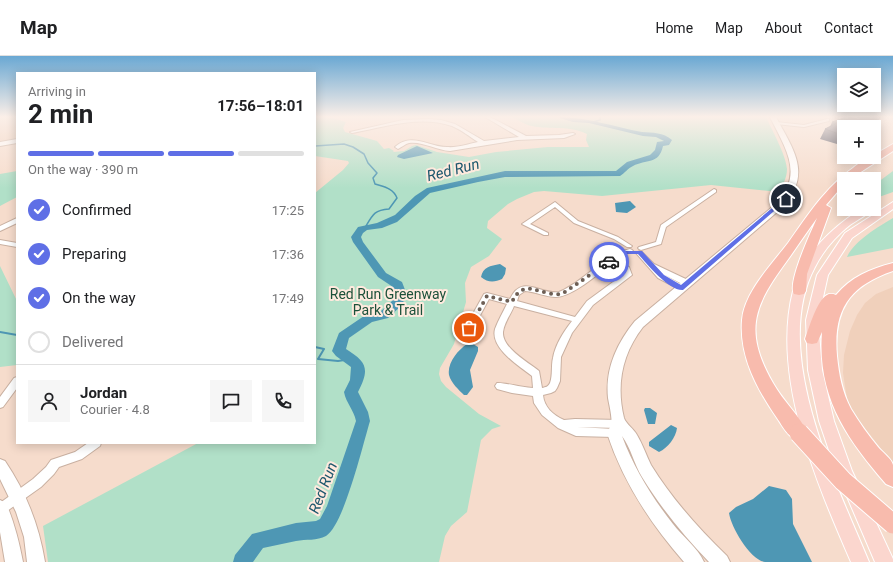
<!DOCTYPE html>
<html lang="en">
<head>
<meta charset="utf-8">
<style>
  :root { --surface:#fff; --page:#f6f6f6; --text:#202124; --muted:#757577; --line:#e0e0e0; --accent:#5f6fe6 }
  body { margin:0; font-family:Roboto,sans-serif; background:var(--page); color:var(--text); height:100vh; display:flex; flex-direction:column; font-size:15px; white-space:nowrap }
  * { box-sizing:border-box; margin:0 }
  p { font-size:13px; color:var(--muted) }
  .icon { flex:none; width:22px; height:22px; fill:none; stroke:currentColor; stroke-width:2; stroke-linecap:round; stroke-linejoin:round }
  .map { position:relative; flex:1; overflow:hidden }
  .details { position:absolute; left:16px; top:16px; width:300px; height:372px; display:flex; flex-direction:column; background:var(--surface); border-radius:0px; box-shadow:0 2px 10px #0003 }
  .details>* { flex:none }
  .tools { position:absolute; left:837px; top:12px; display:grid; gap:8px }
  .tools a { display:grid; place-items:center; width:44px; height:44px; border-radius:0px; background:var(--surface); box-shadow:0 2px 10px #0003; font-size:20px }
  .pin { position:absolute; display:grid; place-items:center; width:34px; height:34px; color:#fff; margin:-17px; border:2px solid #fff; border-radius:50%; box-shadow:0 1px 4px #0007 }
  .courier { position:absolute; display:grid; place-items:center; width:40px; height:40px; margin:-20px; border:3px solid #5f6fe6; border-radius:50%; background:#fff; color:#222; box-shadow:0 1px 5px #0007 }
  .headline em { font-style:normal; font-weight:700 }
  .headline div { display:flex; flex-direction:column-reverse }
  .headline { display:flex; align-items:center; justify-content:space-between; height:68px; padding:0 12px }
  h1 { font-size:26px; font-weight:700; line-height:30px }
  .bar { display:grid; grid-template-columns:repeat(4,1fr); gap:6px 4px; align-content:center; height:48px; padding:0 12px }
  .bar i { height:5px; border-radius:3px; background:var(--line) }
  .bar .active { background:var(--accent) }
  .bar p { grid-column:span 4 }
  .line { display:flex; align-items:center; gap:10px; padding:0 12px; border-top:1px solid var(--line) }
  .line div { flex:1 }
  .round { display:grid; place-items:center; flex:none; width:42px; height:42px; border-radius:0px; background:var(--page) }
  ol { padding:0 12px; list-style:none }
  li { display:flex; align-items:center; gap:12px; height:44px }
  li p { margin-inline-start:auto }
  li .icon { padding:4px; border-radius:50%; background:var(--accent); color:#fff; stroke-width:4 }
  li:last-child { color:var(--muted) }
  li i { width:22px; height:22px; border:2px solid var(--line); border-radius:50% }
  header { display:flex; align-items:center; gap:24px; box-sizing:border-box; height:56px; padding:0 20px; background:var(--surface); border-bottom:1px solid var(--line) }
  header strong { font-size:19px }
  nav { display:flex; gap:22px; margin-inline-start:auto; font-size:14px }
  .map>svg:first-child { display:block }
  .built { fill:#f0d0bb }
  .green { fill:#b1e0c8 }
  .water { fill:#4e97b4 }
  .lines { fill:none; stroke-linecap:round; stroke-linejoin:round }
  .stream-far1 { stroke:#4e97b4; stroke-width:1.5 }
  .stream { stroke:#4e97b4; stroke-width:2 }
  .river { fill:#4e97b4; fill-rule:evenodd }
  .street-casing { stroke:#c9b0a1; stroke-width:2 }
  .secondary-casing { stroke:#c9b0a1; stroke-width:2 }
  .primary-casing { stroke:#fff; stroke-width:2 }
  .highway-casing { stroke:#fff; stroke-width:2 }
  .street { fill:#fff; fill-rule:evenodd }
  .secondary { fill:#fff; fill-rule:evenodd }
  .primary { fill:#fbd6ce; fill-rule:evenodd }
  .highway { fill:#f8bbad; fill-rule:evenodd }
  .highway-bridge-casing { stroke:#fff; stroke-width:21; stroke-linecap:butt }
  .highway-bridge { stroke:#f8bbad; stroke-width:19 }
  .wall { fill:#424254 }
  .shaded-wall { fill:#363645 }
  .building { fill:#4d4d62; stroke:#363645 }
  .route { fill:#5f6fe6 }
  .done { stroke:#6e5f55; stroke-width:4; stroke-dasharray:0 7.2 }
  .labels { text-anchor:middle; stroke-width:4; stroke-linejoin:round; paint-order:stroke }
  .park-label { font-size:14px; fill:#1c513a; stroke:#ffeade }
  .water-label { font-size:15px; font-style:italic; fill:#1f586e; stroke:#ffeade }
</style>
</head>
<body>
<header>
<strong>Map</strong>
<nav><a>Home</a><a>Map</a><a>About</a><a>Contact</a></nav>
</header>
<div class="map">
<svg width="893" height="506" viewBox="0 0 893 506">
  <rect width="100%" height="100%" fill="#f6dccc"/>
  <path class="built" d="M0 61H17V83L0 86Z
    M893 231V408L853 357 847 343 843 317 844 299 850 275 857 259 865 247 876 238Z"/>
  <path class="green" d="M315 61C327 60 336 63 346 66L343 72 345 76 377 85 384 93 389 92 394 95 393 96 404 95 412 90 416 89 437 96 469 101 496 96 548 91H589L586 84 587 78C569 69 551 74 532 70 525 69 519 64 512 61H766C772 74 786 99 787 113 787 121 783 129 779 136L711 129 602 140 544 135 534 136 517 143 508 148 488 165 487 172 502 183 489 200 471 211 465 227 466 246 454 288 440 312 439 318 441 325 446 331 479 358 501 370 492 373 481 384 467 456 451 470 445 480 439 506H48L43 470 198 387H315V137L343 114 349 107 348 105 315 100Z
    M17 115V141L0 150V118Z
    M893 115V136L879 141 874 137V129Z
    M893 162V192L847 201C854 185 878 171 893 162Z
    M0 210 17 245V309L0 311Z"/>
  <path class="water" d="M417 90 433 97 404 103 397 101 398 99Z
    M630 145 636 151 627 157 616 156 615 147Z
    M500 208 506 212 505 218 502 223C495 226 488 227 481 221 483 211 490 210 500 208Z
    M467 288H473L478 291V295L470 314 473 331 467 339H464C459 334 451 327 449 319 447 307 458 294 467 288Z
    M645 352H650L657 357 655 368H648L644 354Z
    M671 369 677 372C676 381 668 392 659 396L649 390V386Z
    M769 430 786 434 792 443 793 468 812 506C797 506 780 506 765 506 750 504 731 471 729 457L736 451 753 443Z"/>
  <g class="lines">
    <path class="stream-far1" d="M593 66 600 64V61
      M315 90 344 88 353 91 364 98 368 107 377 117 373 122 375 128C384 131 393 132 397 142L389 153C375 154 373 158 366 170"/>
    <path class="stream" d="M0 276 17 279
      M315 291 324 293 318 303 338 305 351 303"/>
    <path class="river" d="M559 61C588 61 614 71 642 76 653 77 663 76 672 84L669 89 663 90C659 109 646 103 633 110 628 112 625 117 620 120L505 121 478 126 430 137 397 166 382 172 367 174 363 177 361 181 363 186 386 217 402 226 407 239 401 250 388 262 372 266 349 282 346 293C367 306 370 313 358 336L368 356 370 365C363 388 344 469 326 480 317 485 306 483 296 485 285 487 274 490 263 492L253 506H233L235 499 252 478 296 467 316 465 320 463 327 450 356 365C354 354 346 347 344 336L350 324 351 311 336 300 332 295 339 277 364 260 380 256 392 245 395 239 393 231 378 221 353 186 351 181 358 171 377 167 395 159 415 140 427 132 505 115H616L627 106 650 99 655 94 657 86 664 85 656 81 643 80 589 67 573 66 560 62Z"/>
    <g class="street-casing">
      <path id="street" d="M485 61H490L526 80 559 79 573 77 575 78 564 82 517 84 450 95C436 94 422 85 409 87 405 88 402 91 398 93L395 91C412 76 428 91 447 91 457 92 468 88 478 86 470 81 462 74 452 70 420 59 384 71 352 77L350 76 403 64 429 63 441 64 455 68 484 85 519 81Z
        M836 61H843L877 70 875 71 836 62Z
        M827 63H829V65L804 71 776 68 774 67 776 66 804 69Z
        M17 83V87L0 90V86Z
        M714 133 716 134V136L666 171 661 188 641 194 639 193 638 192 639 191 656 186 661 169Z
        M555 146 578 165 618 181 632 190 631 191H627L614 183 574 167 555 151 530 168 548 177V179H544L522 168Z
        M17 162V167L0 175V170Z
        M0 184 17 187V191L0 188Z
        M630 193 632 194 633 195 622 199 616 205 629 211 632 219 593 249 572 277 561 301 560 325 557 332 555 335 551 337 543 339C544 351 553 359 564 364L575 363 619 364 623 365 624 368 623 371 619 372 577 371 614 373 618 374 619 377 618 380 614 381 576 380 558 372 542 359 534 347 533 340 512 337 497 333 495 330 497 327C502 326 524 332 533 332L532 320C519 310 490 292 495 273 498 265 503 256 507 248L489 243 472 274 469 275 465 272 484 238 487 237 510 243C522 217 540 239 559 236 564 234 570 230 575 227 593 215 609 198 630 193ZM611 208 623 214 624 218 587 245 575 261 517 245 519 239 525 235C536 236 546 241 556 241 572 241 598 218 611 208ZM514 250 572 265C564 275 555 289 553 302 551 310 553 319 550 327 548 331 546 331 542 332L539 315C528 306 502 292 503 276 504 267 511 258 514 250Z
        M640 195 642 196 654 208 690 225 691 227 690 229H684L663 218 684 230 685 232 681 234 658 222 636 197Z
        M17 321V332L3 351 0 352V341L14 322Z
        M88 387H101L100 390 82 403 59 411 54 418 41 431 0 460V447L33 423 46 411 51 404 75 396Z"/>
    </g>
    <g class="secondary-casing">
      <path id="secondary" d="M770 61H776C794 95 812 117 783 151L643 271C622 298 616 329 624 362 626 368 634 373 637 379 643 389 646 399 651 409 672 443 699 473 727 500L730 506H709C684 480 661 452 642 421 634 408 631 392 622 380 634 412 651 440 673 468 682 480 698 492 704 506H684C650 467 623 426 607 377 608 374 610 372 611 369 613 364 609 348 608 342 605 313 617 287 635 265L777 147C804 117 785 92 770 61Z
        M0 403 5 405C26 436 39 469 45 506H27L24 481 16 456 0 423Z
        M0 444 6 447C14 466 19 485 23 506H5L0 476Z"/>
    </g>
    <g class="primary-casing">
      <path id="primary" d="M893 146V153L852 182 828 219 818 264 822 314 834 365 852 415 893 503V506H875L836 415 819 365 808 314 806 264 817 219 845 177Z
        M861 153H872C866 160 857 164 850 169 836 180 823 195 815 211 770 295 836 426 869 506H851C817 428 771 321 793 235 802 200 831 172 861 153Z"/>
    </g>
    <g class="highway-casing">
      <path id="highway" d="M893 88V95L850 123H844V128L826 149 831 152 807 218 806 235 804 238 799 239 794 238C787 227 811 176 817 162 807 176 798 189 789 202 755 248 742 273 773 327 783 345 799 359 808 377L805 382C791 388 784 372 777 362 757 333 739 300 742 264 744 237 772 208 788 187 808 159 825 132 853 112 859 107 867 101 874 101V99Z
        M893 207V215C849 230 833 254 837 300 839 319 842 336 851 353 859 366 868 379 878 391 882 396 892 403 893 409 893 416 893 424 893 431L886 428C846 382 817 340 822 276L817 287 812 288 807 287 805 283C809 272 817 244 827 239 830 237 833 238 836 239 851 221 870 213 893 207Z"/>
    </g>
    <use href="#street" class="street"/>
    <use href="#secondary" class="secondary"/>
    <use href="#primary" class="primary"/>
    <use href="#highway" class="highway"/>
    <g class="highway-bridge-casing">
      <path id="highway-bridge" d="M799 377 843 425 893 468"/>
    </g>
    <use href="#highway-bridge" class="highway-bridge"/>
  </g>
  <path class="wall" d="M856 61H881L877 66 866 65 863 71H844V84L837 88 820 83 825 73 830 71 832 66 860 63Z"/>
  <path class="shaded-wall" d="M866 65 863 71H856Z
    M844 78V84L837 88 842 79Z"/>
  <path class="building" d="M846 61H849L866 65 856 71H844V78L842 79 825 73 837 67 832 66Z"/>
  <linearGradient id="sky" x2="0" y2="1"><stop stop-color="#6aa8d3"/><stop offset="0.46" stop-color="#fbefe8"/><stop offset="1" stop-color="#fbefe8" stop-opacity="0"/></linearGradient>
  <rect width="893" height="132" fill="url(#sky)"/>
  <path class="route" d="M784 142 788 143 683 234C669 235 647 208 638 198H626L611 207 606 206 623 195H642L664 219 681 229Z"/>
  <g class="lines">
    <path class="done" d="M469 272 487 240 512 246C524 220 541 241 562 238L609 206"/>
  </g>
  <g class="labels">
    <g class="park-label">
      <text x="388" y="243">Red Run Greenway<tspan x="388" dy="16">Park &amp; Trail</tspan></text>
    </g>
    <g class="water-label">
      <text transform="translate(453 114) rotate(-14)" y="5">Red Run</text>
      <text transform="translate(323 432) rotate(-69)" y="5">Red Run</text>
    </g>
  </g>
</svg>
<div class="tools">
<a><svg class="icon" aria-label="layers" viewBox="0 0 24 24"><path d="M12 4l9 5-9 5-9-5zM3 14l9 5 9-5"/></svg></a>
<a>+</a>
<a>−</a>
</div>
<div class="pin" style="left:469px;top:272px;background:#ea580c"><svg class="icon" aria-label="bag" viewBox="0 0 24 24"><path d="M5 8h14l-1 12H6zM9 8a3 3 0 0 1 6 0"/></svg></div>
<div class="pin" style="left:786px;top:143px;background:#1f2937"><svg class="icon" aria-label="home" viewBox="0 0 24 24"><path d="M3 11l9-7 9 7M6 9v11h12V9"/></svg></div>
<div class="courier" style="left:609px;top:206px"><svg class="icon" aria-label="car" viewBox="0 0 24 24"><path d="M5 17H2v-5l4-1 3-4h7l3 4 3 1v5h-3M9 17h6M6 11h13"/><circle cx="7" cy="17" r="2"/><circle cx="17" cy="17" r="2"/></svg></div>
<section class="details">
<div class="headline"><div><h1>2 min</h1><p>Arriving in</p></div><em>17:56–18:01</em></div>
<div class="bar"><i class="active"></i><i class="active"></i><i class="active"></i><i></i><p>On the way · 390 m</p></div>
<ol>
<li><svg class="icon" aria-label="check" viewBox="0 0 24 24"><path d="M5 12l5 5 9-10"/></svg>Confirmed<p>17:25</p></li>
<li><svg class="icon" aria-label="check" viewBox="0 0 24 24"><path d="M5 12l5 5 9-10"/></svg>Preparing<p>17:36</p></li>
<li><svg class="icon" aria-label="check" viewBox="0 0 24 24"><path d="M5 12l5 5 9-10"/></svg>On the way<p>17:49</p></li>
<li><i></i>Delivered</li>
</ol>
<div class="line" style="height:72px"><a class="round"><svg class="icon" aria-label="person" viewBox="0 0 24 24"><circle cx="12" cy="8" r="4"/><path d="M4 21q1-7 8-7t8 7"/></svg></a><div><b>Jordan</b><p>Courier · 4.8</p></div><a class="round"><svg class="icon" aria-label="chat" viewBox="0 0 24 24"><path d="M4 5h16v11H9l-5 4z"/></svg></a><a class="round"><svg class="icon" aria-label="phone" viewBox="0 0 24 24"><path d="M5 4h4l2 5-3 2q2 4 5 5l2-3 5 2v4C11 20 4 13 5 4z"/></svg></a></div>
</section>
</div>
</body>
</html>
